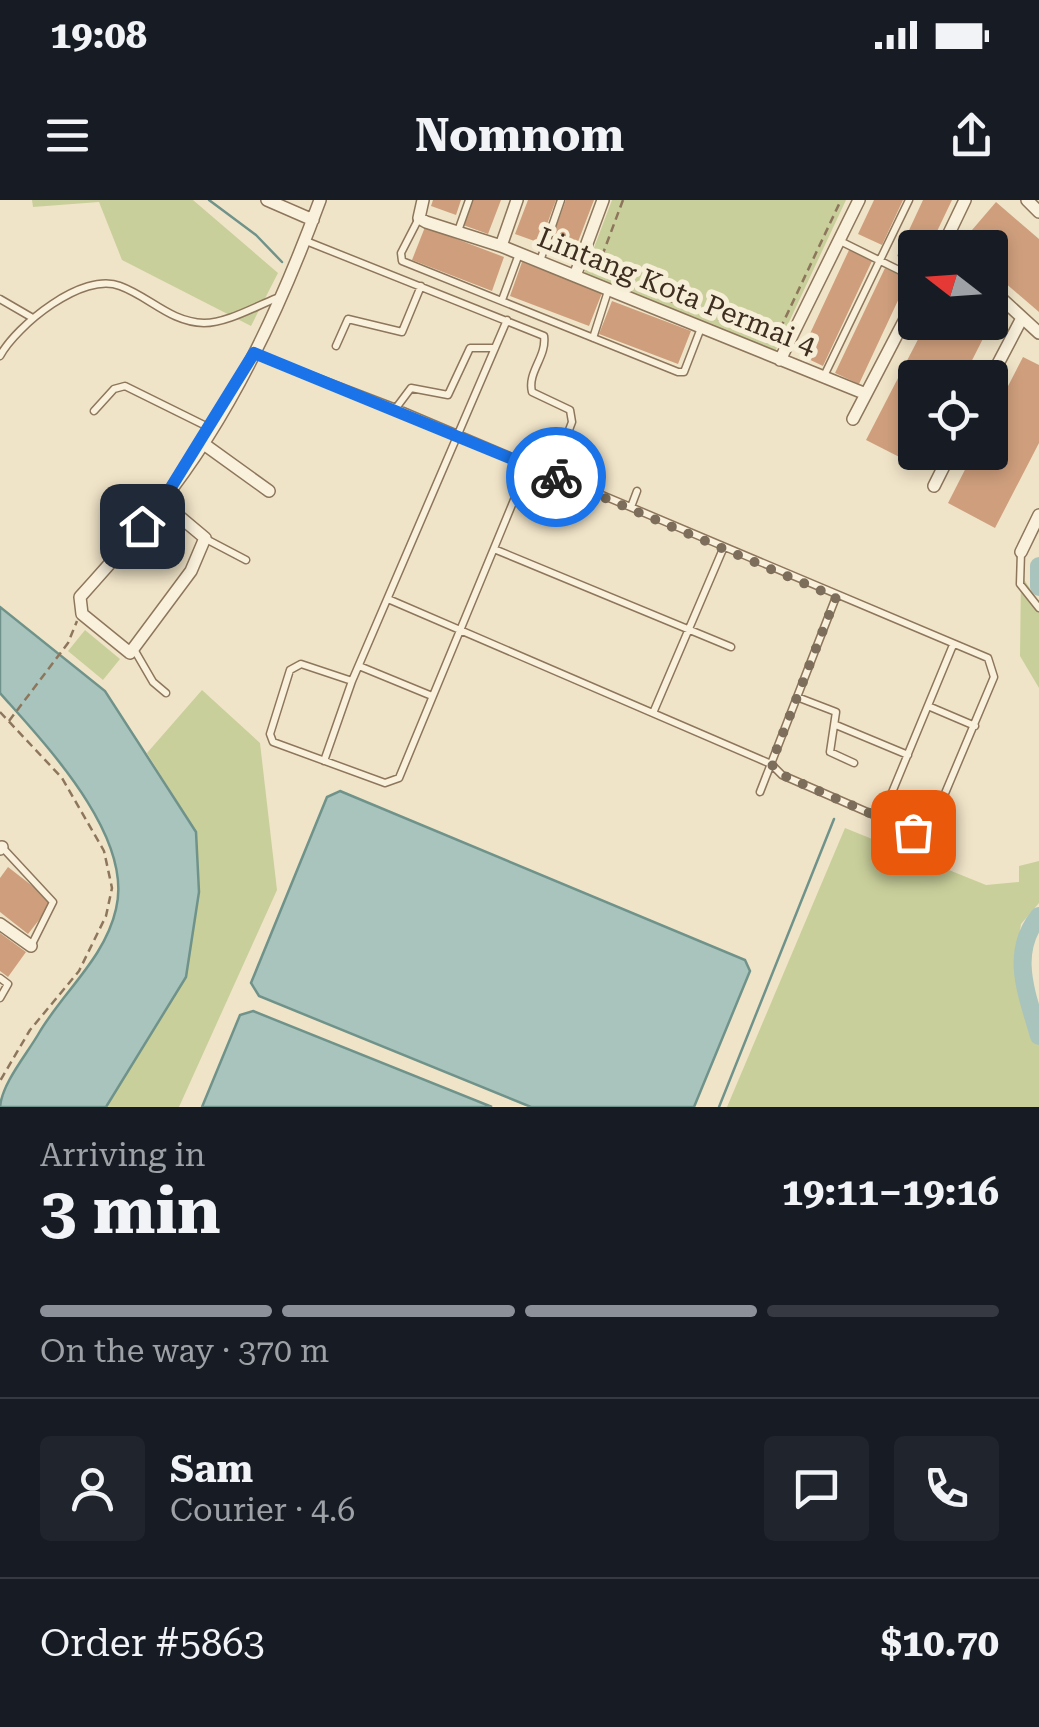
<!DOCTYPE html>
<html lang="en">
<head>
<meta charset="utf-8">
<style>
  :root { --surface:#171b24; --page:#20242c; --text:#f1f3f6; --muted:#9ea1a6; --line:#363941; --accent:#8c9099 }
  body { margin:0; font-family:"Roboto Serif",serif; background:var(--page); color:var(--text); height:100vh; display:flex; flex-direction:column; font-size:38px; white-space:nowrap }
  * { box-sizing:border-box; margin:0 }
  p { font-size:32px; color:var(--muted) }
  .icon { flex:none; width:55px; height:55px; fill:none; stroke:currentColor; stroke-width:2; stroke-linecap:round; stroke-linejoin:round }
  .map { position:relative; height:907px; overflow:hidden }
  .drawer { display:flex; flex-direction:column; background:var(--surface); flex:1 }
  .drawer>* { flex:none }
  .needle { width:65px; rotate:287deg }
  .fabs { position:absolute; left:898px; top:30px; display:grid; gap:20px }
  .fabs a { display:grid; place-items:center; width:110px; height:110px; border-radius:10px; background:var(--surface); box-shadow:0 5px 15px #0003; font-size:50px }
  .pin { position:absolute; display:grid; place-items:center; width:85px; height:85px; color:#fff; margin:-42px; border-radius:20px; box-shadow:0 5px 15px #0006 }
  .courier { position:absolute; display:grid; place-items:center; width:100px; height:100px; margin:-50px; border:8px solid #1a73e8; border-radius:50%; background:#fff; color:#222; box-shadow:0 2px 12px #0007 }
  .headline em { font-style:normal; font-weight:700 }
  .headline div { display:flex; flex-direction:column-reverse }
  .headline { display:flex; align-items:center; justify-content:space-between; height:170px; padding:0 40px }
  h1 { font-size:65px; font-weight:700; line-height:75px }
  .bar { display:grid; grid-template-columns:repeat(4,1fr); gap:15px 10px; align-content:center; height:120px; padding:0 40px }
  .bar i { height:12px; border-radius:8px; background:var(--line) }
  .bar .on { background:var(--accent) }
  .bar p { grid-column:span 4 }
  .line { display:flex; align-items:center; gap:25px; padding:0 40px; border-top:2px solid var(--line) }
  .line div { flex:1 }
  .round { display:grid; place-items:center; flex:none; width:105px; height:105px; border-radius:10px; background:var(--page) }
  .status { display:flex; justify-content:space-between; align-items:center; height:70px; padding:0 50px; background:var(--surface); direction:ltr }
  .status svg { height:28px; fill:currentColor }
  header { display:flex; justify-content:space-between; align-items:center; height:130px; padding:0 40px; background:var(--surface); font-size:45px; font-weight:700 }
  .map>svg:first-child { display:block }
  .green { fill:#c9cf9b }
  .water { fill:#a9c4bc; stroke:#6f938a; stroke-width:2.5 }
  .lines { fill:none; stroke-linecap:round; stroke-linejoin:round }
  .stream { stroke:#6f938a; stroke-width:2.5 }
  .river { stroke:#a9c4bc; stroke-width:18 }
  .building { fill:#cf9f7d }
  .lane-casing { stroke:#8d765c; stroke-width:9 }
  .street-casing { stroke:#8d765c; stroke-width:14 }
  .path { stroke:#8d765c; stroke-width:2.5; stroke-dasharray:8 5; stroke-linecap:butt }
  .lane { stroke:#faf1dc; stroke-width:6 }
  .street { stroke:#faf1dc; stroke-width:11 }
  .done { stroke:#7c6e5b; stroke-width:10; stroke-dasharray:0 18 }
  .route { stroke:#1a73e8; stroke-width:12 }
  .labels { text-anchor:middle; stroke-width:10; stroke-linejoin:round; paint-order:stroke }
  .street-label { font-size:28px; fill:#3d2e20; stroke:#f7eed8 }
</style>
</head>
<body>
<div class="status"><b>19:08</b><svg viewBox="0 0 49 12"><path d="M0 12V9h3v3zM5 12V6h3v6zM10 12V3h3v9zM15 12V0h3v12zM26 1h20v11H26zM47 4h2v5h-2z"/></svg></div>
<header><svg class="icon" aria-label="menu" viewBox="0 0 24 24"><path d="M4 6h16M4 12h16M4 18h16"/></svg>Nomnom<svg class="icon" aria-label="share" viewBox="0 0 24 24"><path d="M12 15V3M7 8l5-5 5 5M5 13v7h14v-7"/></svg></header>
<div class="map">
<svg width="1039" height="907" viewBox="0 0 1039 907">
  <rect width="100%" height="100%" fill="#f0e4c8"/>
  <path class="green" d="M32 0H193L278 73 251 126 122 60 99 2 33 7Z
    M612 0H846L775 152 584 74Z
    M1021 375 1039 402V488L1020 456Z
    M85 430 120 459 103 480 68 451Z
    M202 490 260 543 277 690 179 907H106L186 777 196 632 147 553Z
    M845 628 986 685 1019 682V666L1039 661V703L1021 724 1017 752 1019 791 1039 841V907H727Z"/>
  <path class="water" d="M0 407 105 491 196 632 199 692 186 777 106 907H0C2 883 27 854 39 833 63 792 105 758 116 709 134 636 45 544 0 493Z
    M340 591 745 760 750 771 694 907H531L259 796 251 783 327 597Z
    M253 811 492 907H202L240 815Z"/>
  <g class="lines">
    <path class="stream" d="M209 0 256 35 282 62
      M719 907 834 619"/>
    <path class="river" d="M1039 366V387
      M1039 716C1009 753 1027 794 1039 836"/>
  </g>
  <path class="building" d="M433 0H461L456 15 431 6Z
    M473 0H501L488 34 463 25Z
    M528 0H556L540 43 515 34Z
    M566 0H594L571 60 547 51Z
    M874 0H903L882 45 858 34Z
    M923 0H952L929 48H915V65L897 56Z
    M996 2 1039 39V112L990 70V48L960 44Z
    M425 27 504 57 492 91 412 60Z
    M849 50 872 61 823 166 800 155Z
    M522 62 602 93 589 126 510 96Z
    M885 68 908 79 859 184 835 173Z
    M612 101 691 131 678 164 599 134Z
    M990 114 994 117 963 178H915V252H924L917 266 866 240 927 122H990Z
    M1023 157 1039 165V243L995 328 948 303 974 252H990V221Z
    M8 667 53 702 28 734 0 712V678Z
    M0 733 26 752 8 777 0 771Z"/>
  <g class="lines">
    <g class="lane-casing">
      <path id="lane" d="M419 18 401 53 402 61 678 172H684L701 128
        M458 31 469 0
        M306 41 544 136C547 157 527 172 532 192L570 210 572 222 552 275
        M840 41 915 78
        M540 61 561 0
        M0 99 31 117
        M502 100 519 54
        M593 138 608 91
        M336 146 348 119 402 132 421 86
        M255 154 396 208 988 458 994 477 930 629 913 632 782 575 771 564 388 399
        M0 156C16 126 83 71 120 86 150 97 170 122 204 123 227 123 256 106 277 98
        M824 176 909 0
        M396 208 411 188 448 195 470 148H495
        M94 211 114 189 125 186 210 228
        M587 289 592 274
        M631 307 637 291
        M206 339 246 360
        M494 349 731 447
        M1021 352 1020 384 1039 408
        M135 451 153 482 166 493
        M359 466 432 496
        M352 481 301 464 290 470 270 534 273 542 385 583 399 578 528 266
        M797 497 836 512 830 552 854 563
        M928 506 975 526
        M653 513 723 349
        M836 525 908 555
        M324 561 352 481 507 120
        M760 592 836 397
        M881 619 953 445
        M1 646 53 702 31 746
        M0 778 8 784 0 798"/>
    </g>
    <g class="street-casing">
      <path id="street" d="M267 0 313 20
        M423 0 419 18 426 22 501 46 866 194
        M1027 0 1039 12
        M501 46 517 0
        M942 48 965 0
        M575 76 603 0
        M990 88 1039 133
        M780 160 859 0
        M990 179 1022 118
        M853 219 915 100
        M201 242 269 291
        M934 286 951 252
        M162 302 205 338 191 371 130 453 82 414 80 397C107 367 135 336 160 304 231 215 281 106 320 0
        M1021 352 1039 315
        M0 649 2 647
        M0 724 31 746"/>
    </g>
    <path class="path" d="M623 0 596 72 761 136 782 125 841 0
      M0 512 62 578 104 651 112 688 106 716 79 771 30 830 0 881
      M9 521 68 443 77 421"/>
    <use href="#lane" class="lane"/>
    <use href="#street" class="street"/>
  </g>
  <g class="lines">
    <path class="done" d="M556 277 836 397 771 564 782 575 913 632"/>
    <path class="route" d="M142 326 162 302 254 153 556 277"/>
  </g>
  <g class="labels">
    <g class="street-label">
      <text transform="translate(677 91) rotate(22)" y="10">Lintang Kota Permai 4</text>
    </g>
  </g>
</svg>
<div class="fabs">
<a><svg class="needle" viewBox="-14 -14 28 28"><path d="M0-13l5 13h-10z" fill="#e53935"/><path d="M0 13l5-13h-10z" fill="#9ea1a6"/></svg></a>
<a><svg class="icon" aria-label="locate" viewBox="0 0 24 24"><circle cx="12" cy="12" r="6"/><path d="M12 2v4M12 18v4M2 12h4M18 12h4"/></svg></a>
</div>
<div class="pin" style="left:913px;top:632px;background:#ea580c"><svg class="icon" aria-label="bag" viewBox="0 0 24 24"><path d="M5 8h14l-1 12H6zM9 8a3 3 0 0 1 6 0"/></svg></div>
<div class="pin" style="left:142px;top:326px;background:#1f2937"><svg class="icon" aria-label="home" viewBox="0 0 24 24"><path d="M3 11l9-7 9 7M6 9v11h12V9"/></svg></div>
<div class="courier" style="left:556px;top:277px"><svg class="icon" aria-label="bike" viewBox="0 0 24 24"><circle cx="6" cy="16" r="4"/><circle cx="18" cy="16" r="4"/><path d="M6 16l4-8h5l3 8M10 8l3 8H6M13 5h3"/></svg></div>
</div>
<section class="drawer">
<div class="headline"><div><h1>3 min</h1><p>Arriving in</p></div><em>19:11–19:16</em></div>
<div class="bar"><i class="on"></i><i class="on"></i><i class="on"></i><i></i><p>On the way · 370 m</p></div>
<div class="line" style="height:180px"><a class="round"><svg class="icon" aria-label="person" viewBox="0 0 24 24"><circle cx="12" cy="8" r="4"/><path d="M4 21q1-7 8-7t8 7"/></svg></a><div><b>Sam</b><p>Courier · 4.6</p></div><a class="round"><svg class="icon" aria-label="chat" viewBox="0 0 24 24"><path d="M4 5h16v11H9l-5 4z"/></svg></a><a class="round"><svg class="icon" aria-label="phone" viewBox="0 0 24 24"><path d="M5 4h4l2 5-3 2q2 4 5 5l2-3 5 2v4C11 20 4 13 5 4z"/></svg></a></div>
<div class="line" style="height:130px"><div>Order #5863</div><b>$10.70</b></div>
</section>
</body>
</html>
